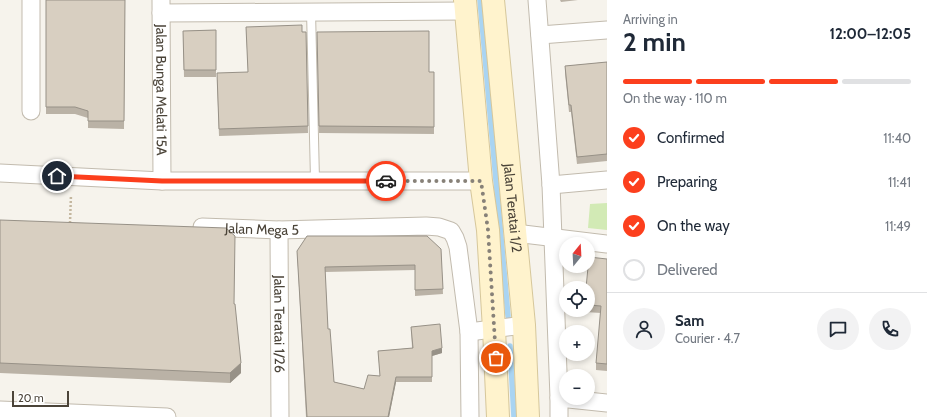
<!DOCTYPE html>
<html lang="en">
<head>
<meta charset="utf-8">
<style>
  :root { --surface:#fff; --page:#f2f2f3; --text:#1f2937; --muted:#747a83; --line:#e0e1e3; --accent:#fc3f1d }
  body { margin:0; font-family:Cabin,sans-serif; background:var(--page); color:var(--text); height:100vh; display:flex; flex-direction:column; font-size:15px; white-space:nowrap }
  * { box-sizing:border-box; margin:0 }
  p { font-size:13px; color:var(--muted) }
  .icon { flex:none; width:22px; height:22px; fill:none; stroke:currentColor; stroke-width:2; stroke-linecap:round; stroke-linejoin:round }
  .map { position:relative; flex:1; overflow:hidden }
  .panel { display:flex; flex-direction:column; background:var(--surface); width:320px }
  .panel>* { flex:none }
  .needle { width:26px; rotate:18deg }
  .fabs { position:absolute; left:559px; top:237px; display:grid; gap:8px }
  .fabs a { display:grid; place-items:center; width:36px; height:36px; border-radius:50%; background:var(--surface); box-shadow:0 2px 6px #0003; font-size:20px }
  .scale { position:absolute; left:12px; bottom:10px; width:57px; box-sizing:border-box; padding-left:4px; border:2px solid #4b4439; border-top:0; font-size:11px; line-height:14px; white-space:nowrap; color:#4b4439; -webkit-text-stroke:3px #fff; paint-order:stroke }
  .pin { position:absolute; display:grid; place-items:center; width:34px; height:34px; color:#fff; margin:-17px; border:2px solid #fff; border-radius:50%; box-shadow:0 1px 4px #0007 }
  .courier { position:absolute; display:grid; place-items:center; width:40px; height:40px; margin:-20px; border:3px solid #fc3f1d; border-radius:50%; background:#fff; color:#222; box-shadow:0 1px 5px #0007 }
  .headline em { font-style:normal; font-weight:800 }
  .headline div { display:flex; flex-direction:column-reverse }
  .headline { display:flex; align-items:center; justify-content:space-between; height:68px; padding:0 16px }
  h1 { font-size:26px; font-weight:800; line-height:30px }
  .bar { display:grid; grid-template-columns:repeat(4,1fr); gap:6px 4px; align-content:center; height:48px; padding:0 16px }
  .bar i { height:5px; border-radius:3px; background:var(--line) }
  .bar .selected { background:var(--accent) }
  .bar p { grid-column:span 4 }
  .line { display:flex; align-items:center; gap:10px; padding:0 16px; border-top:1px solid var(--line) }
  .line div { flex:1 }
  .round { display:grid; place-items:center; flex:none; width:42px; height:42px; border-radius:21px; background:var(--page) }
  ol { padding:0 16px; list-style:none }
  li { display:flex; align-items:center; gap:12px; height:44px }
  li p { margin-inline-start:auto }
  li .icon { padding:4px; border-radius:50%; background:var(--accent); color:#fff; stroke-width:4 }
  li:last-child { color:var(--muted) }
  li i { width:22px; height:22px; border:2px solid var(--line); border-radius:50% }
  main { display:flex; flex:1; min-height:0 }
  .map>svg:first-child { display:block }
  .green { fill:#d2eab5 }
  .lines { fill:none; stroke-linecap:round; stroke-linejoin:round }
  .stream { stroke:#a9d4f2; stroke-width:5.5 }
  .lane-casing { stroke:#c2bbae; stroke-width:10 }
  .street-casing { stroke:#c2bbae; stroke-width:19 }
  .secondary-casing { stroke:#d6c79b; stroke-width:24 }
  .path { stroke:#c4b79f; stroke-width:2.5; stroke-dasharray:2 2; stroke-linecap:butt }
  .lane { stroke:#fff; stroke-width:8 }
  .street { stroke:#fff; stroke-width:17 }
  .secondary { stroke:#fff3cd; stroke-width:22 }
  .wall { fill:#bab2a6 }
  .shaded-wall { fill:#979187 }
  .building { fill:#d8cfc1; stroke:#979187 }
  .done { stroke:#878178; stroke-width:4; stroke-dasharray:0 7.2 }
  .route { stroke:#fc3f1d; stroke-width:5 }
  .labels { text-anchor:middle; stroke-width:3; stroke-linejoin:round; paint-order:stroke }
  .street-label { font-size:14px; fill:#4b4439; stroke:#fff }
</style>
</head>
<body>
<main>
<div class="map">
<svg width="607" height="417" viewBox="0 0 607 417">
  <rect width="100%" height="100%" fill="#f6f3ec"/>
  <path class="green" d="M607 203V230L588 228 590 204Z"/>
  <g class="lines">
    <path class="stream" d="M480 0 508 316
      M510 346 514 417"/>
    <g class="lane-casing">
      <path id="lane" d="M311 11 315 180"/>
    </g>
    <g class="street-casing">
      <g id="street">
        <path d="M31 0V111"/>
        <path id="s1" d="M161 0 162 181"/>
        <path d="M537 0 551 185 559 398V417"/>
        <path d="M161 13 465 11"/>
        <path d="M540 35 607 30"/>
        <path d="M0 173 162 181H481"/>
        <path d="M551 185 607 180"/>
        <path id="s2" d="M202 227 279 230 426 226 439 227 451 231 455 238 458 247 469 332 470 417"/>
        <path id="s3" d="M279 230 280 417"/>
        <path d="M515 233 607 244"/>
        <path d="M469 332 524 325"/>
        <path d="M559 398 607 403"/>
        <path d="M0 410 167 417"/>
      </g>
    </g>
    <g class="secondary-casing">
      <g id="secondary">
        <path d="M465 0 481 181 488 230 494 329 498 417"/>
        <path id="s4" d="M493 0 524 325 528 417"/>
      </g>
    </g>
    <path class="path" d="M70 223 71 195"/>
    <use href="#lane" class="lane"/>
    <use href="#street" class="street"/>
    <use href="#secondary" class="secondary"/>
  </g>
  <path class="wall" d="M46 0H125L124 129 88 128V118L75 114H46Z
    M560 0H578L561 2Z
    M246 27 306 32 308 133 219 136 217 80 248 72Z
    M216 30V77H184L183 31Z
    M317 32 429 72H434V134L319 133Z
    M607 62V161L577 164 571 112H569L565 73V66Z
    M0 220 234 304 241 373 230 383 0 373Z
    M441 249 443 294 415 296V270L325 272 328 329 334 382 364 389 380 376 378 351 412 348 411 327 442 353 432 356V382H396L389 417H306L297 251Z
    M607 259V371L596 370V363L601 313 585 312V310H588V288Z"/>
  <path class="shaded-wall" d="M442 348V353L432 356V351Z
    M241 363V373L230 383V373Z
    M396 377V382L389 417H388Z"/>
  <path class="building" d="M46 0H125L124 121H88V111L75 107H46Z
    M302 25V32H306L308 126 219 129 217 73 248 72 246 27Z
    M216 30V70H184L183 31Z
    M429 31V72H434V127L319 126 317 32Z
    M607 62V154L577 157 571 105H569L565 66Z
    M0 220 226 228 235 236 234 304H235L241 363 230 373 0 363Z
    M307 236H427L441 249 443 289 415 290V265L325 267 328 329H330L334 382 364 389 368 375 380 376 378 351 413 348 411 327 440 324 442 348 432 351V377H396L388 417H307L297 251Z
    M589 257 607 259V364L596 363 601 306 588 305V288H586Z"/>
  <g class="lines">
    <path class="done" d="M386 181H481L488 230 496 358"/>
    <path class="route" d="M57 176 162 181H386"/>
  </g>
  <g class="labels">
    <g class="street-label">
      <text dy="5" stroke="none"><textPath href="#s1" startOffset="90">Jalan Bunga Melati 15A</textPath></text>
      <text dy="5" stroke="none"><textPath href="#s4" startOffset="209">Jalan Teratai 1/2</textPath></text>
      <text dy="5" stroke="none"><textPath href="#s2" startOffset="60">Jalan Mega 5</textPath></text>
      <text dy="5" stroke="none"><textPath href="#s3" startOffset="94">Jalan Teratai 1/26</textPath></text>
    </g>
  </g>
</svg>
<div class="fabs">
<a><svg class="needle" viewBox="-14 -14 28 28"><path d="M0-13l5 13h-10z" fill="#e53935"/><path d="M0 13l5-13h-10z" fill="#747a83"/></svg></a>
<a><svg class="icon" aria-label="locate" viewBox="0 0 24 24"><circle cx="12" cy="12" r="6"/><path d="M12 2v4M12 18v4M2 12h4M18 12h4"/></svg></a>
<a>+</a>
<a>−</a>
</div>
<div class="scale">20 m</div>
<div class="pin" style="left:496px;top:358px;background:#ea580c"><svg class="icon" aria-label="bag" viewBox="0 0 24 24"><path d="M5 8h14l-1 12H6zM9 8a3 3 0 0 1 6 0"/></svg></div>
<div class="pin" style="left:57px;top:176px;background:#1f2937"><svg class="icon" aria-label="home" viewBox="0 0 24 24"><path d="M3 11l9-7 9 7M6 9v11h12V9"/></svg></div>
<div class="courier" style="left:386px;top:181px"><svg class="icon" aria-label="car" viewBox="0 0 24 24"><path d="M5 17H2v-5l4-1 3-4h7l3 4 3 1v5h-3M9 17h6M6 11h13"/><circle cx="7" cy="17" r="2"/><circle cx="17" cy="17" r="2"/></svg></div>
</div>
<section class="panel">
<div class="headline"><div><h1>2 min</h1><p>Arriving in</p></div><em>12:00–12:05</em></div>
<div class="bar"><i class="selected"></i><i class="selected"></i><i class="selected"></i><i></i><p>On the way · 110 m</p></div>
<ol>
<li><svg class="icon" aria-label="check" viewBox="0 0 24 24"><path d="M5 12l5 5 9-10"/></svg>Confirmed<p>11:40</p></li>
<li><svg class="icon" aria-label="check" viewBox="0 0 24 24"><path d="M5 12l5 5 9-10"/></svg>Preparing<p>11:41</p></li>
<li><svg class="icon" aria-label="check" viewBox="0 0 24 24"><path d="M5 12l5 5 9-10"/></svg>On the way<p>11:49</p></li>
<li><i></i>Delivered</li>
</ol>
<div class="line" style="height:72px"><a class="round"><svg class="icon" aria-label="person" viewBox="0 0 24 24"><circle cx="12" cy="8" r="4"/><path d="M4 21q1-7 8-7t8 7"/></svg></a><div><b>Sam</b><p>Courier · 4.7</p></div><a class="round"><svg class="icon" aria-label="chat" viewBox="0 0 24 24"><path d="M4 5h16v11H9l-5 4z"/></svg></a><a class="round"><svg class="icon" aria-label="phone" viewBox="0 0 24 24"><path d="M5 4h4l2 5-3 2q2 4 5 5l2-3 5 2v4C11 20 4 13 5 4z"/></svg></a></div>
</section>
</main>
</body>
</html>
